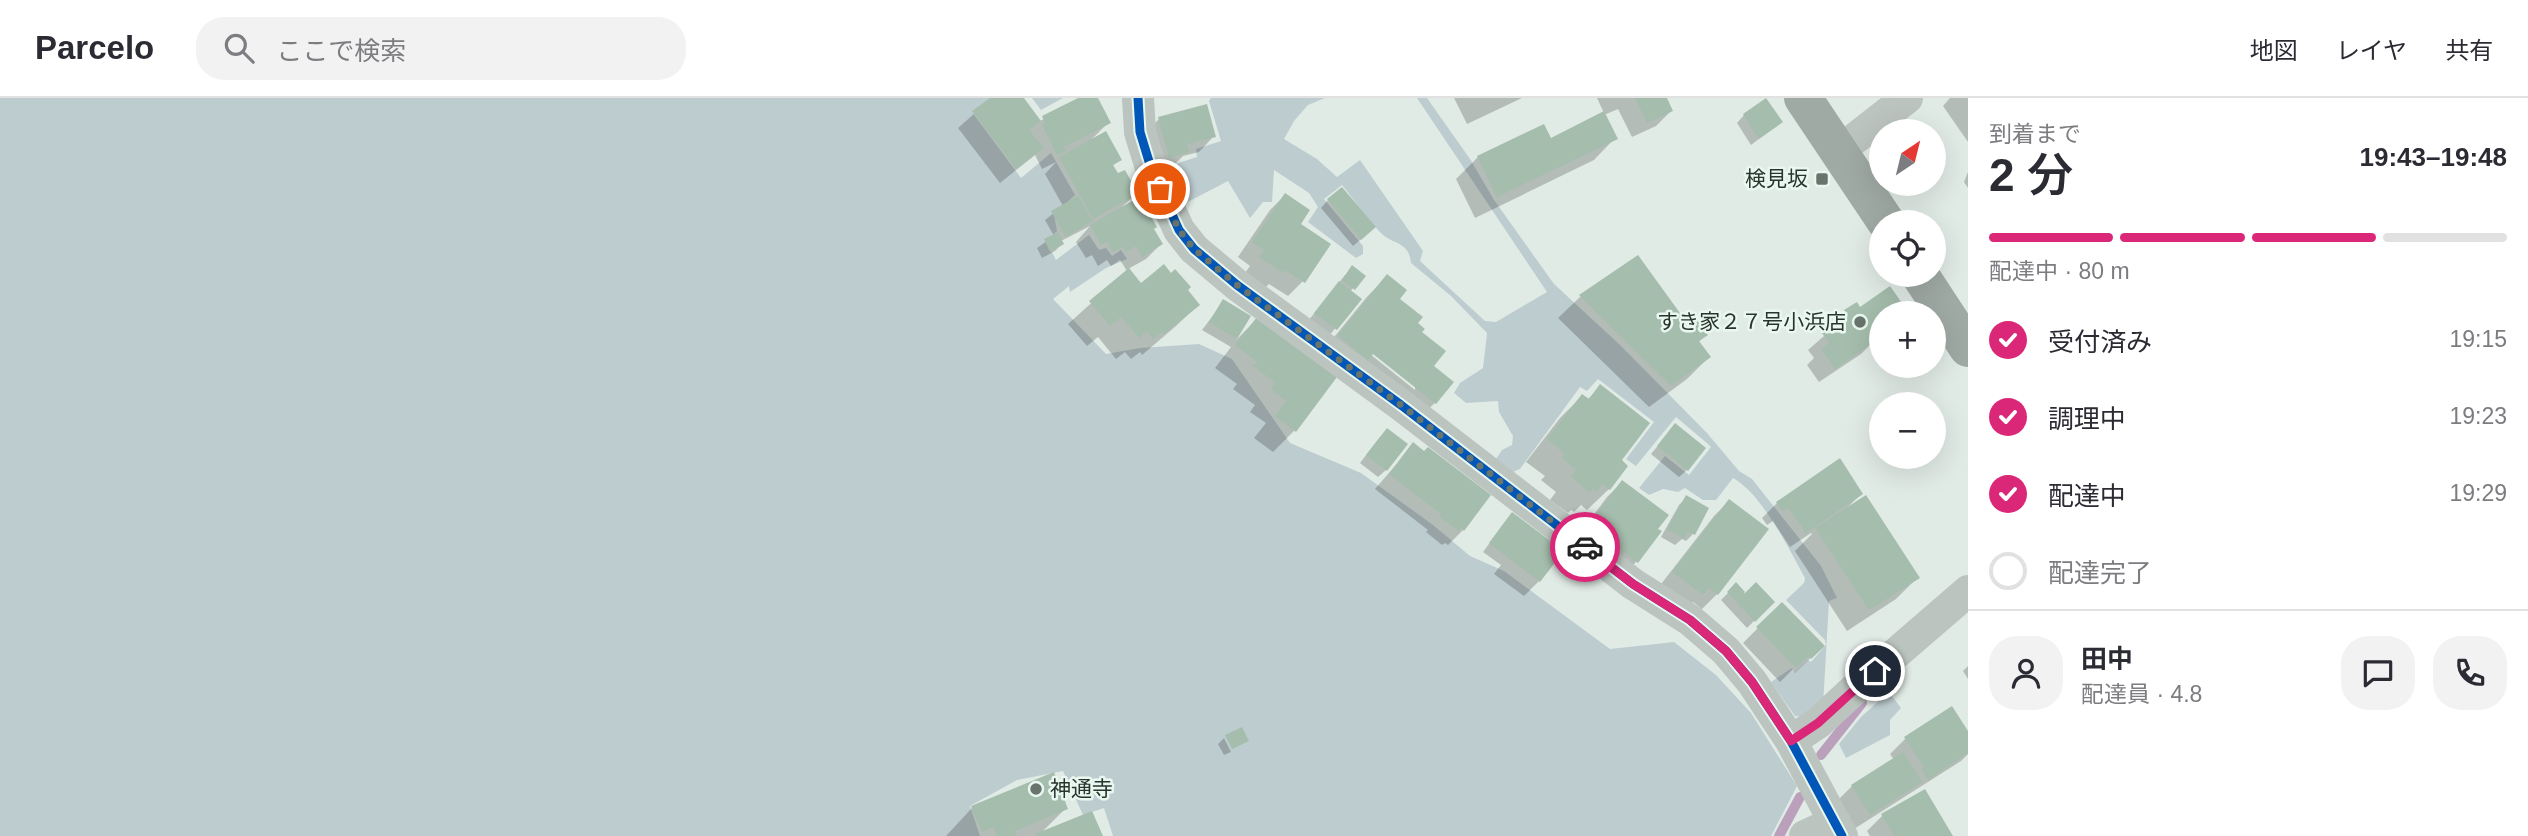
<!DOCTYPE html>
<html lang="ja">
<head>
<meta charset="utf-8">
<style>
  :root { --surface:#fff; --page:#f2f2f3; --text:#2b2b33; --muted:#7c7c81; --line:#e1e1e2; --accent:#db2777 }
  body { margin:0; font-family:Helvetica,"Noto Sans JP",sans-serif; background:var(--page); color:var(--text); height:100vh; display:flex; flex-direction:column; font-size:26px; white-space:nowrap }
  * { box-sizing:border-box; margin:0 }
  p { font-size:23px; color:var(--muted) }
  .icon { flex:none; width:38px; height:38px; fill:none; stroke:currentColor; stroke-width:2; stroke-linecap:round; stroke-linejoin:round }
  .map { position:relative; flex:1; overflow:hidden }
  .drawer { display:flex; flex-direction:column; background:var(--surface); width:560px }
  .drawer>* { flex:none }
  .needle { width:46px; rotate:35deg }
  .tools { position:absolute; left:1869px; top:21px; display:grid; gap:14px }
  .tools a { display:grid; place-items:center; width:77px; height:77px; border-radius:50%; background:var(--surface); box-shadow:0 7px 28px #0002; font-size:35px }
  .pin { position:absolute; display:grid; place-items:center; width:60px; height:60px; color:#fff; margin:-30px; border:4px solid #fff; border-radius:50%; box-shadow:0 2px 7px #0007 }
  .courier { position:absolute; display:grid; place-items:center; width:70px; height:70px; margin:-35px; border:5px solid #db2777; border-radius:50%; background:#fff; color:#222; box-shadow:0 2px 9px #0007 }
  .summary em { font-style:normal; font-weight:600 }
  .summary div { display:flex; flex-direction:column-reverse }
  .summary { display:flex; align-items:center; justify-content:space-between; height:119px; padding:0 21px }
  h1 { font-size:46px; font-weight:600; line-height:52px }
  .bar { display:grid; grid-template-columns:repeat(4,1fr); gap:10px 7px; align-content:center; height:84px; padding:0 21px }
  .bar i { height:9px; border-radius:5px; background:var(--line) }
  .bar .active { background:var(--accent) }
  .bar p { grid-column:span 4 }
  .line { display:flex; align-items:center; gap:18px; padding:0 21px; border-top:2px solid var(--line) }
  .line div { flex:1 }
  .round { display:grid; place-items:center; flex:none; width:74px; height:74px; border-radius:28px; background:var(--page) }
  ol { padding:0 21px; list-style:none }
  li { display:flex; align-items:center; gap:21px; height:77px }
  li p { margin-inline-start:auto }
  li .icon { padding:7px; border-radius:50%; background:var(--accent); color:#fff; stroke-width:4 }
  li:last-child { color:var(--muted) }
  li i { width:38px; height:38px; border:4px solid var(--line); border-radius:50% }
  header { display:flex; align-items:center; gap:42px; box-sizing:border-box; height:98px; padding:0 35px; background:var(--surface); border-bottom:2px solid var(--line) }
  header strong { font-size:33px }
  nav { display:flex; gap:38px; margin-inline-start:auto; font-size:24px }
  .search { width:490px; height:63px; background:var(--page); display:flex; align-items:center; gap:18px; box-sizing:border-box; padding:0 24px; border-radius:28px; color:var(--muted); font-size:26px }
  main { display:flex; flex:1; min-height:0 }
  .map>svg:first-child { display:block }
  .green { fill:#bdcccf }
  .shadow { fill:#0003; fill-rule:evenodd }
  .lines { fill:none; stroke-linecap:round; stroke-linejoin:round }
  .stream { stroke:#baa0bb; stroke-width:10 }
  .building { fill:#a5bdac }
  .minor { stroke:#bbc4bf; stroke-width:32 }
  .highway { stroke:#a0aaa5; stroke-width:38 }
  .cycleway-casing { stroke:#e9f7f1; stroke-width:13 }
  .cycleway { stroke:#0057b8; stroke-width:9 }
  .done { stroke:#69746d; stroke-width:7; stroke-dasharray:0 12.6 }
  .route { stroke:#db2777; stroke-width:9 }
  .poi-dot { fill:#69746d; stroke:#e9f7f1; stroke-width:2.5 }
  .labels { text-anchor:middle; stroke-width:5; stroke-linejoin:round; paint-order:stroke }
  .poi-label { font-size:21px; fill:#29342c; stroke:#e9f7f1; text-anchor:end }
</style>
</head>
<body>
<header>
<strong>Parcelo</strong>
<div class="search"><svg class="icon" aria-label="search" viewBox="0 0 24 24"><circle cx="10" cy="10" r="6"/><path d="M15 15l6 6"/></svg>ここで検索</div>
<nav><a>地図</a><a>レイヤ</a><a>共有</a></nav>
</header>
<main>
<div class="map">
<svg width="1968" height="738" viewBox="0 0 1968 738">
  <rect width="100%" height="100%" fill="#e1ebe6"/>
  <path class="green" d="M0 0H992L974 17 1021 80 1051 55 1075 97 1054 116 1057 133 1046 143 1056 162 1089 137 1099 152 1106 150 1112 158 1121 152 1127 161 1106 170 1070 194 1069 188 1053 201 1106 256 1140 250 1199 246 1232 261 1290 345 1361 375 1433 427 1470 458 1504 473 1610 551 1674 544 1716 577 1751 615 1797 688 1771 738H1113L1104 710 1083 717 1063 673 1017 682 970 708 980 738H0Z
    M1032 0H1063L1041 12Z
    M1211 0H1325L1308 7 1294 23 1284 41 1317 61 1337 79 1360 62 1423 153 1420 163 1485 223 1496 224 1547 194 1417 0H1427L1470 61 1494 102 1554 186 1620 247 1707 335 1739 373 1752 381 1821 468 1837 500 1829 503 1823 608 1803 619 1795 618 1771 584 1792 570 1795 574 1808 562 1811 564 1826 547 1825 542 1786 502 1804 485 1805 480C1789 451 1762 396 1733 380L1716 402H1703L1685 390 1678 394 1663 391 1649 397 1639 390 1665 358 1689 377 1711 349 1708 346 1676 319 1636 368 1626 361 1654 324 1598 281 1587 293 1580 289 1520 371 1513 374 1496 361 1502 352 1512 347 1513 338 1499 314 1498 303 1466 305 1454 295 1460 285 1483 270 1487 235 1451 198 1411 165C1409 143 1393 147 1381 135 1367 121 1355 103 1342 87L1324 101 1363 148V156L1356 160 1308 124 1318 109 1309 95 1274 72 1272 104H1263L1250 120 1228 83 1182 107 1169 68 1197 59 1196 51 1221 43 1209 3Z
    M1889 594 1901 610 1890 622V637L1846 660 1839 646 1861 619Z"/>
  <path class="shadow" d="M992 0H1022L1040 23 1081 0H1096L1109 24 1090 43 1119 61 1112 69 1136 96 1122 109 1152 132 1161 146 1146 161 1128 171 1141 188 1185 192 1198 207 1176 228 1142 257 1140 254 1131 261 1125 254 1116 261 1098 239 1087 248 1068 226 1127 173 1120 162 1111 168 1107 162 1098 168 1092 157 1086 160 1076 144 1090 128 1061 143 1062 146 1055 153 1042 160 1037 150 1054 138 1045 122 1063 108 1045 76 1056 64 1042 71 1035 57 1000 85 958 30Z
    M1454 0H1522L1467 26Z
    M1597 0H1665L1671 13 1656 28 1632 39 1618 11 1604 17 1615 40 1594 62 1475 120 1456 81 1478 59 1550 42 1604 15Z
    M1950 0H1968V44L1943 8Z
    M1744 17 1781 24 1751 47 1737 25Z
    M1159 21 1214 38 1199 54 1183 58 1172 69 1154 74 1144 36Z
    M1968 74V90L1964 84Z
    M1285 97 1298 126 1303 183 1288 198 1269 186 1266 189 1245 175 1250 168 1238 159 1270 112Z
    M1328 102 1366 137 1353 148 1321 110Z
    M1637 159 1684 224 1705 237 1698 245 1709 259 1687 281 1649 309 1558 220 1580 199Z
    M1345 177 1363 178 1350 194 1359 202 1328 239 1308 223Z
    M1387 178 1398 201 1415 225 1431 268 1435 305 1427 312 1317 260 1366 200ZM1367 249 1415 287V292L1365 252Z
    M1890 191 1907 215H1881V241L1870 247 1861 256 1819 284 1807 267 1814 260 1808 252 1832 231 1830 229 1845 214 1860 211Z
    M1224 203 1249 219 1236 242 1257 221 1334 280 1294 333 1273 354 1254 340 1266 325 1250 314 1255 307 1233 291 1237 286 1215 270 1231 249 1202 232Z
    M1600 289 1619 363 1609 391 1587 412 1581 407 1574 414 1571 412 1568 415 1550 402 1556 394 1541 382 1545 378 1526 364 1560 320 1582 298 1587 302Z
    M1675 327 1687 372 1679 379 1651 356Z
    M1380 339 1386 372 1378 379 1360 365Z
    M1413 347 1463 432 1448 447 1445 445 1442 447 1426 434 1428 432 1375 391Z
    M1622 384 1659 434 1636 464 1621 479 1574 443 1607 399Z
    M1861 396 1848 409 1917 480 1896 501 1847 533 1795 453 1812 436 1811 435 1790 449 1773 423 1767 427 1762 420 1777 405Z
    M1687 399 1693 436 1686 443 1682 441 1675 447 1661 439 1679 407Z
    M1729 403 1717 496 1702 511 1693 504 1686 511 1658 490 1714 418Z
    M1505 424 1539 483 1524 498 1494 476 1501 467 1483 454Z
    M1736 487 1746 497 1773 504 1747 530 1721 502Z
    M1782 506 1823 548 1795 575 1793 571 1780 584 1743 545Z
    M1968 568V581L1963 573Z
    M1968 636V656L1961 663 1854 731 1837 703 1852 688 1894 662 1890 656 1905 641Z
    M1224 640 1231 654 1224 657 1218 646Z
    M972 710H1066L1041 735 1101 738H946Z
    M1882 718 1951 738H1870L1867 733Z"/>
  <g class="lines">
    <path class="stream" d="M1821 657 1862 605
      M1779 738 1800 699"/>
  </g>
  <path class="building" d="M990 0H1024L1041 23 1029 32 1044 50 1016 71 972 13Z
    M1078 0H1098L1111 25 1064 49 1066 53 1057 57 1042 27 1045 25 1042 18Z
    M1635 0H1667L1673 13 1647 25Z
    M1766 0 1783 24 1759 41 1743 16Z
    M1207 6 1216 39 1187 46 1189 54 1169 60 1158 19Z
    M1604 13 1618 41 1497 99 1477 58 1544 26 1551 40Z
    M1106 33 1122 62 1113 67 1118 75 1125 72 1138 96 1093 121 1059 59Z
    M1342 89 1376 129 1361 142 1327 101Z
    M1285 95 1310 112 1301 126 1331 146 1305 185 1285 172 1283 175 1259 159 1264 152 1252 144Z
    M1078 98 1093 123 1066 139 1051 113Z
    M1139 99 1157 129 1154 131 1163 146 1142 159 1136 148 1126 154 1123 149 1113 154 1107 143 1101 147 1090 127Z
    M1058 134 1064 146 1050 154 1044 141Z
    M1638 157 1685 222 1693 216 1708 237 1699 243 1711 259 1671 288 1579 197Z
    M1164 166 1171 175 1175 171 1191 189 1188 192 1200 207 1164 236 1162 234 1153 241 1147 233 1139 240 1121 219 1110 228 1089 203 1129 170 1141 185Z
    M1352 167 1366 178 1355 192 1342 182Z
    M1387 176 1407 192 1400 201 1423 219 1418 225 1425 231 1422 234 1446 253 1434 268 1454 284 1436 306 1373 256 1368 263 1338 237Z
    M1339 183 1362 201 1337 232 1314 215Z
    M1890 188 1909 215H1881V230L1874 235 1878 241 1835 271 1821 251 1829 245 1822 235 1848 218 1844 212 1857 204 1860 209Z
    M1223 201 1251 218 1237 241 1209 224Z
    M1257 219 1337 279 1296 334 1275 318 1286 303 1271 291 1276 285 1253 268 1257 264 1235 247Z
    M1600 286 1650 325 1622 362 1628 368 1610 392 1602 386 1597 394 1593 391 1590 395 1571 379 1576 372 1562 360 1565 356 1547 341 1582 296 1589 301Z
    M1675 325 1706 350 1688 373 1657 348Z
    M1387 330 1408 346 1387 373 1366 357Z
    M1413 344 1424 353 1428 349 1491 397 1464 433 1461 430 1459 433 1440 419 1441 416 1389 376Z
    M1840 360 1863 396 1806 435 1788 410 1782 413 1776 404Z
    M1622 382 1669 417 1658 431 1662 433 1638 465 1588 427Z
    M1686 397 1709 410 1695 437 1688 434 1684 441 1667 431Z
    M1866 397 1920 480 1869 512 1815 430Z
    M1729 401 1769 431 1718 497 1709 490 1703 497 1672 474Z
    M1512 414 1564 453 1540 484 1489 445Z
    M1736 484 1745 494 1736 503 1727 494Z
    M1756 484 1775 504 1755 524 1736 504Z
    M1782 504 1825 548 1811 561 1809 558 1796 570 1756 529Z
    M1952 608 1968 633V655L1928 682 1921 671 1924 669 1904 639Z
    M1242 629 1249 643 1232 651 1225 637Z
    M1903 654 1922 684 1870 717 1851 687Z
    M1054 674 1068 711 1015 733 1017 738H997L993 729 982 734 971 708Z
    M1925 691 1953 738H1894L1881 716Z
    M1092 713 1103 738H1036L1035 736Z"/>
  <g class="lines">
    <path class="minor" d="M1138 0 1140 34 1151 70 1179 132 1194 151 1237 187 1401 307 1633 486 1690 522 1726 553 1752 584 1791 643 1842 738
      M1839 53 1907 0
      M1791 643 1818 625 1857 589 1968 493
      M1805 738 1835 724"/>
    <path class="highway" d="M1803 0 1886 124
      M1920 177 1968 250"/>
    <g class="cycleway-casing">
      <path id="cycleway" d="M1138 0 1140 34 1151 70 1179 132 1194 151 1237 187 1401 307 1633 486 1690 522 1726 553 1752 584 1791 643 1842 738"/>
    </g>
    <use href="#cycleway" class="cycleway"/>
  </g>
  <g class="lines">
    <path class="done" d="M1160 91 1179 132 1194 151 1237 187 1401 307 1585 449"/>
    <path class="route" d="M1585 449 1633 486 1690 522 1726 553 1752 584 1791 643 1818 625 1875 573"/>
  </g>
  <g class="poi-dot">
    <rect x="1815" y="74" width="14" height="14" rx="3.5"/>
    <circle cx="1860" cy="224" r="7"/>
    <circle cx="1036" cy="691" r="7"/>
  </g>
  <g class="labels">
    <g class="poi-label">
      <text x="1808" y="88">検見坂</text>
      <text x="1846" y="231">すき家２７号小浜店</text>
      <text x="1050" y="698" text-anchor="start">神通寺</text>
    </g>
  </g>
</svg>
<div class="tools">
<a><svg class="needle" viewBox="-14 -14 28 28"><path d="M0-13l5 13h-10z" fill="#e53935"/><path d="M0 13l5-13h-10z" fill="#7c7c81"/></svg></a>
<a><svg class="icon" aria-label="locate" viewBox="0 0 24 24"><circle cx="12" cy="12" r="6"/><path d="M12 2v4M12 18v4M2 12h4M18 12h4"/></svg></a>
<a>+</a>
<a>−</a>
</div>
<div class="pin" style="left:1160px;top:91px;background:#ea580c"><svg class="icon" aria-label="bag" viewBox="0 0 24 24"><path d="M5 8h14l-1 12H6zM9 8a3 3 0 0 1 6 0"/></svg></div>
<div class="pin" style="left:1875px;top:573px;background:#1f2937"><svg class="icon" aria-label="home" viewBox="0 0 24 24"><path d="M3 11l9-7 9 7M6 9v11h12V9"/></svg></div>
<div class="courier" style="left:1585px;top:449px"><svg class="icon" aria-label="car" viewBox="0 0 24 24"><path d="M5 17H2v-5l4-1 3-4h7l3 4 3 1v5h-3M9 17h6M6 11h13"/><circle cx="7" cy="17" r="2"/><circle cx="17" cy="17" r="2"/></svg></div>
</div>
<section class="drawer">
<div class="summary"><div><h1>2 分</h1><p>到着まで</p></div><em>19:43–19:48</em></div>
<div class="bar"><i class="active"></i><i class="active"></i><i class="active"></i><i></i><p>配達中 · 80 m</p></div>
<ol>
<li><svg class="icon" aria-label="check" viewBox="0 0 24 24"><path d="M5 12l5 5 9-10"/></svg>受付済み<p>19:15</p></li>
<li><svg class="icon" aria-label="check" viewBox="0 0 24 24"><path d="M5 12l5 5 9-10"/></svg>調理中<p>19:23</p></li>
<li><svg class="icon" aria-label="check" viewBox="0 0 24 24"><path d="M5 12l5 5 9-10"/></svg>配達中<p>19:29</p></li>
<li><i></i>配達完了</li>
</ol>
<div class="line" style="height:126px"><a class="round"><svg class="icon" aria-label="person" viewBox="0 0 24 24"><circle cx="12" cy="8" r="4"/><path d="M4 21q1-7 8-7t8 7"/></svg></a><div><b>田中</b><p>配達員 · 4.8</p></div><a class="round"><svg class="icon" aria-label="chat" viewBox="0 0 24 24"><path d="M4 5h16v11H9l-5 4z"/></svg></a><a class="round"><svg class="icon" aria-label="phone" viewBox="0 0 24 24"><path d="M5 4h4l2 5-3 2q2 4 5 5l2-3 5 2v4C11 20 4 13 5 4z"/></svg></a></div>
</section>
</main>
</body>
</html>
